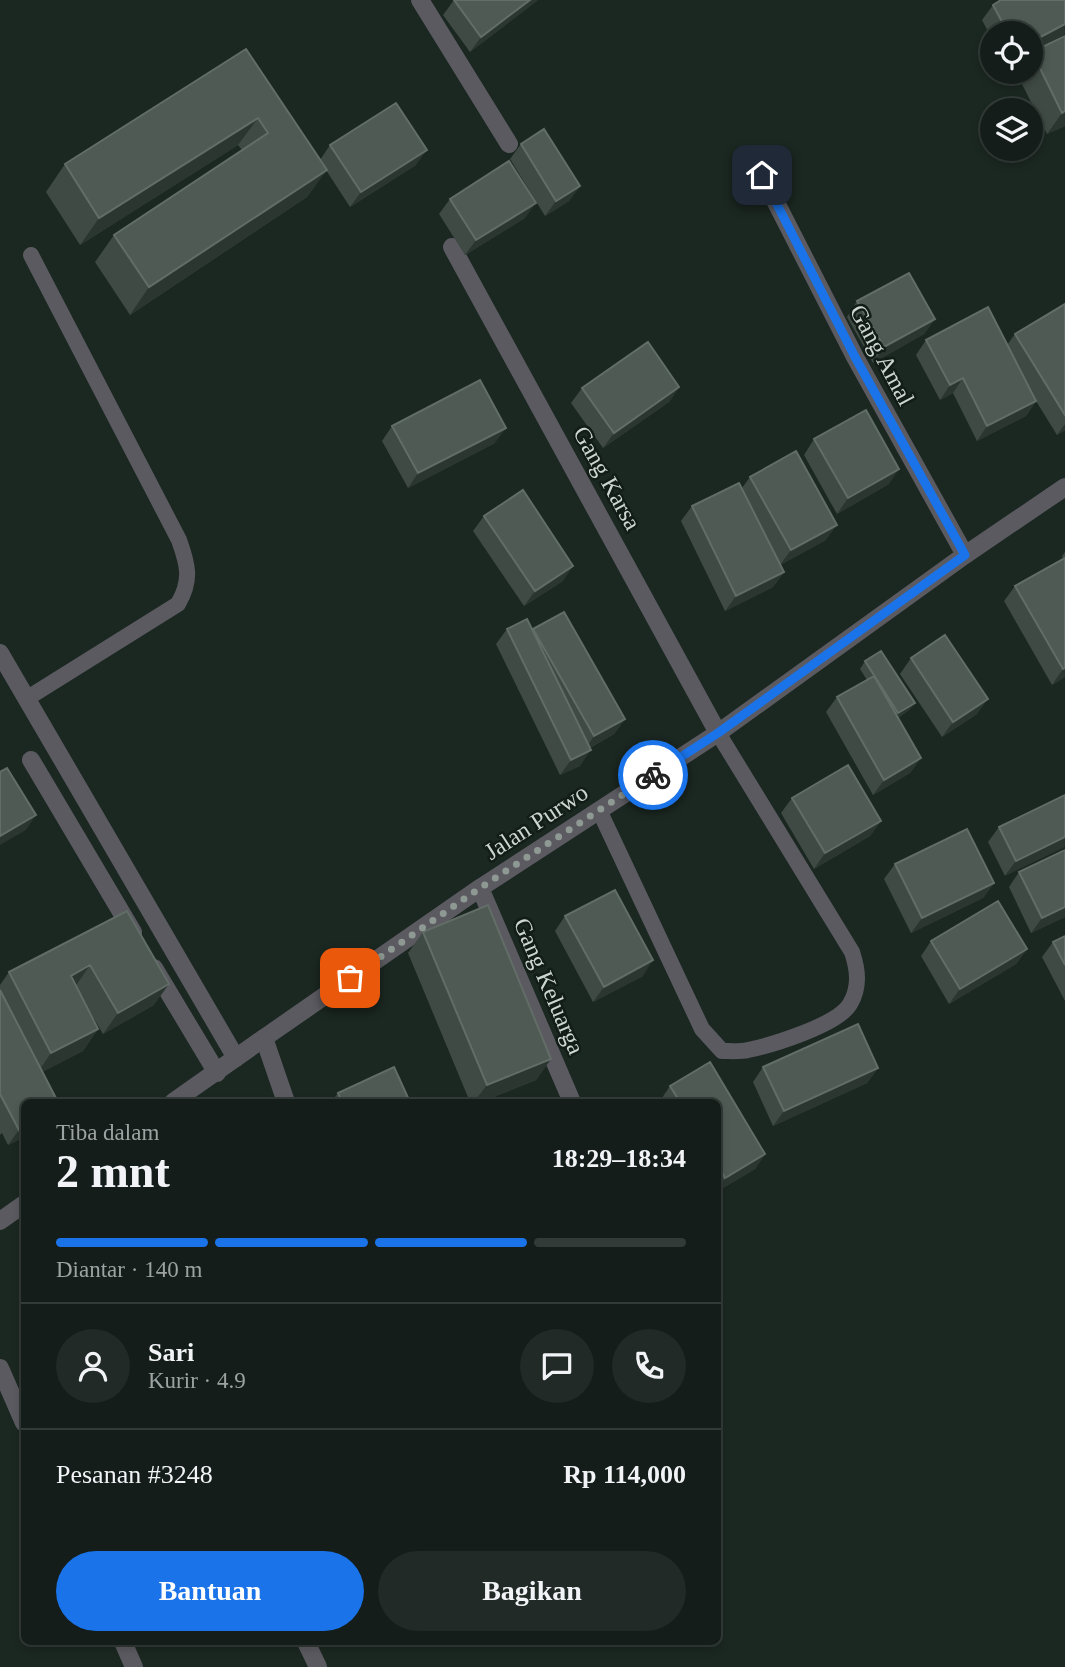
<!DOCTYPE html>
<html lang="id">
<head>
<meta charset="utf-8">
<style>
  :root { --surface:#141d19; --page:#212a26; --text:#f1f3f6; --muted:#9da2a2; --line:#333b38; --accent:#1a73e8 }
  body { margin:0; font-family:"Times New Roman",serif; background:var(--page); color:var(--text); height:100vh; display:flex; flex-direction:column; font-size:26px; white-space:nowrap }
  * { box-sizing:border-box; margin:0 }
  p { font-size:23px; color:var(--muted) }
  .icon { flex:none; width:38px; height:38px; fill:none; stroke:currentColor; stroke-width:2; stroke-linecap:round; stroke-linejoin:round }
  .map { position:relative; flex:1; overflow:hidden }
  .side { position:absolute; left:21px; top:1099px; width:700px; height:546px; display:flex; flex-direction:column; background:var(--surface); border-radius:10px; box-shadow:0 4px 10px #0003,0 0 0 2px var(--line) }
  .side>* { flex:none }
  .buttons { position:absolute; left:980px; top:21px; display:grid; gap:14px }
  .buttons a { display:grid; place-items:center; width:63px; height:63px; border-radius:50%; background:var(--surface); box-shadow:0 4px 10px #0003,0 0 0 2px var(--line); font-size:35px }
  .pin { position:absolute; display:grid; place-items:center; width:60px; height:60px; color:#fff; margin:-30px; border-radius:14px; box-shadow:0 4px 10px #0006 }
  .courier { position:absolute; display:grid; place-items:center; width:70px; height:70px; margin:-35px; border:5px solid #1a73e8; border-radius:50%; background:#fff; color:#222; box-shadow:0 2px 9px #0007 }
  .headline em { font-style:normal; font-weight:800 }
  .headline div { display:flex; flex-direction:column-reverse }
  .headline { display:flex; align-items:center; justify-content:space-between; height:119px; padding:0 35px }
  h1 { font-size:46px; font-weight:800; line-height:52px }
  .bar { display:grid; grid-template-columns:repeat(4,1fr); gap:10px 7px; align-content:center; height:84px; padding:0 35px }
  .bar i { height:9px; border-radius:5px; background:var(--line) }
  .bar .selected { background:var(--accent) }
  .bar p { grid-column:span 4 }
  .line { display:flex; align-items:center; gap:18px; padding:0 35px; border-top:2px solid var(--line) }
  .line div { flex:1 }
  .round { display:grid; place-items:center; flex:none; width:74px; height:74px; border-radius:37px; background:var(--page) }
  .action { display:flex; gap:14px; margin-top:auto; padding:14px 35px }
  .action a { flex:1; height:80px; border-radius:42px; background:var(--accent); color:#fff; font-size:28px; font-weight:800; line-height:80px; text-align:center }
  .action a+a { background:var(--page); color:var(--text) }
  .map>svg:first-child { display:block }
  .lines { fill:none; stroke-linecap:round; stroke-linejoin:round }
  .service { stroke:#5b5a60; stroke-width:16 }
  .minor { stroke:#5b5a60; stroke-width:18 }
  .tertiary { stroke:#5b5a60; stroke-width:18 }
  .wall { fill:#3f4a44 }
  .shaded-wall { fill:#2a362f }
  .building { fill:#4e5a53; stroke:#626d67; stroke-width:2 }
  .done { stroke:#8f9993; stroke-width:7; stroke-dasharray:0 12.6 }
  .route { stroke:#1a73e8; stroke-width:9 }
  .labels { text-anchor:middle; stroke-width:5; stroke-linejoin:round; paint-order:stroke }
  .street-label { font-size:24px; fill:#ced6d1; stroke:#121d18 }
</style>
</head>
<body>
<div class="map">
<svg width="1065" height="1667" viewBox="0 0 1065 1667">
  <rect width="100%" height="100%" fill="#1b2721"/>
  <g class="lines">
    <path class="service" d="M26 699 178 604C192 580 188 565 179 540L31 255
      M599 810 702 1029 722 1051C730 1051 740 1052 748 1050 772 1045 838 1025 850 1004 860 987 858 970 852 952L718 733"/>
    <path class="minor" d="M420 0 509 144
      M762 175 855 357 965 555
      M452 247 718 733
      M0 653 236 1058
      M31 760 133 932
      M480 888 572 1102
      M154 968 217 1073
      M264 1038 286 1102
      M0 1368 24 1423
      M123 1642 134 1667
      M306 1642 318 1667"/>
    <path class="tertiary" d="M173 1102 264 1038 480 888 718 733 965 555 1065 487
      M0 1221 24 1204"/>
  </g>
  <path class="wall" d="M454 0H538L470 52 443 15Z
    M1065 0V34L1031 52V33H992V39L982 20 993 5Z
    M1065 36V126L1047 134 1017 74 1018 72H1031V54L1032 52Z
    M246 49 320 160 330 145 416 165 350 207 326 170 307 197 130 315 95 262 114 235 242 150 238 145 80 245 46 192 65 164Z
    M521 144 580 186 569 201 545 216 510 159Z
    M450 199 525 218 465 255 439 214Z
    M857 301 935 319 924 334 873 363 847 317Z
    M1065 304V430L1057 435 1036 401 1026 416 977 441 953 393 940 400 916 355 926 340 1007 345 1015 334Z
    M679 387 669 402 603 448 571 403 582 388Z
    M392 426 495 443 408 488 382 441Z
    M814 439 889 484 837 514 804 455Z
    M750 477 826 540 780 565 784 572 773 587 725 611 681 521 692 506 742 488Z
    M484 516 563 581 524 606 473 531Z
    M1065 552V677L1052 685 1004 601 1015 586 1063 559 1062 556Z
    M507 629 532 630 533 629 625 719 614 734 590 748 580 766 560 775 496 644Z
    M911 658 977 714 942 737 900 674Z
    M865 661 915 703 909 710 898 718 921 758 910 773 873 795 826 712 837 697 867 680 860 669Z
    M1065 795 1005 876 988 842 999 827Z
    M792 798 881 821 870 836 814 869 781 813Z
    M895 864 994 883 983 898 911 933 884 879Z
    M1019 872 1065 917 1031 933 1009 887Z
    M127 911 154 1005 103 1034 87 1007 98 1029 83 1051 42 1072 24 1102V1137L8 1145 2 1133 0 1135V985L9 972Z
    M565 916 643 976 593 1002 555 931Z
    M423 932 551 1059 536 1080 481 1102H470L408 953Z
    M1065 936V1001L1042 957 1053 942Z
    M931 941 1027 949 1016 964 949 1004 921 956Z
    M710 1062 765 1154 755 1169 718 1191V1102H660V1101L670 1086Z
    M763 1067 878 1068 867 1083 773 1126 753 1082Z
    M338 1093 410 1102H331Z"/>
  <path class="shaded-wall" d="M530 0H538L470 52 481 37Z
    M1065 24V34L1031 52V42Z
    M1065 111V126L1047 134 1062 113Z
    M258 118 238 145 80 245 99 218Z
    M427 150 416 165 350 207 361 192Z
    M327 170 307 197 130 315 149 287Z
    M580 186 569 201 545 216 556 201Z
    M536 203 525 218 465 255 476 240Z
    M935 319 924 334 873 363 884 347Z
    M963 378 953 393 940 400 950 385Z
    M679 387 669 402 603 448 614 433Z
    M1036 401 1026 416 977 441 987 426Z
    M1065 424V430L1057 435Z
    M506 428 495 443 408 488 418 473Z
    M899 469 889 484 837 514 848 498Z
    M837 525 826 540 780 565 791 550Z
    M573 566 563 581 524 606 535 591Z
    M784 572 773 587 725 611 736 596Z
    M1065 668V677L1052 685 1063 669Z
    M988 699 977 714 942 737 953 722Z
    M915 703 909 710 893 721 898 713Z
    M625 719 614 734 584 751 594 736Z
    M591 750 580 766 560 775 571 760Z
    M921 758 910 773 873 795 884 780Z
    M36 815 26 830 0 845V836Z
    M881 821 870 836 814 869 825 853Z
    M1065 837V847L1005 876 1016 861Z
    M994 883 983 898 911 933 922 918Z
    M1065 907V917L1031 933 1042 918Z
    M1027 949 1016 964 949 1004 960 989Z
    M653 960 643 976 593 1002 604 987Z
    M90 965 75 987 71 976Z
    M169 984 154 1005 103 1034 118 1013Z
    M98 1029 83 1051 36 1075 51 1053Z
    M551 1059 536 1080 481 1102H474L487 1085Z
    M878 1068 867 1083 773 1126 784 1111Z
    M24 1127V1137L8 1145 19 1130Z
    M765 1154 755 1169 718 1191V1189L725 1178Z"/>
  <path class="building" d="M454 0H530L481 37Z
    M1001 0H1065V24L1031 42V33H1008L993 5Z
    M1065 36V111L1062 113 1032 52Z
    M246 49 327 170 149 287 114 235 268 133 258 118 99 218 65 164Z
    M396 103 427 150 361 192 330 145Z
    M544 129 580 186 556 201 521 144Z
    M509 161 536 203 476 240 450 199Z
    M909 273 935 319 884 347 857 301Z
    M1065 304V415L1015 334Z
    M988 307 1036 401 987 426 963 378 950 385 926 340Z
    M648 342 679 387 614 433 582 388Z
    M480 380 506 428 418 473 392 426Z
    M866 410 899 469 848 498 814 439Z
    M796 451 837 525 791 550 750 477Z
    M739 483 784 572 736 596 692 506Z
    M523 490 573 566 535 591 484 516Z
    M1065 558V668L1063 669 1015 586Z
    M564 612 625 719 594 736 533 629Z
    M527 619 591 750 571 760 507 629Z
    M945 635 988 699 953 722 911 658Z
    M881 651 915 703 898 713 865 661Z
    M874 676 921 758 884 780 837 697Z
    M848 765 881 821 825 853 792 798Z
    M7 768 36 815 0 836V772Z
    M1065 795V837L1016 861 999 827Z
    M967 829 994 883 922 918 895 864Z
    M1065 850V907L1042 918 1019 872Z
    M615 890 653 960 604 987 565 916Z
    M998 901 1027 949 960 989 931 941Z
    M488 905 551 1059 487 1085 423 932Z
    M127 911 169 984 118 1013 90 965 71 976 98 1029 51 1053 9 972Z
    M1065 936V965L1053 942Z
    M0 990 58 1102H24V1127L19 1130 0 1094Z
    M858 1024 878 1068 784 1111 763 1067Z
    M710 1062 765 1154 725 1178 718 1165V1102H680L670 1086Z
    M394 1067 410 1102H342L338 1093Z"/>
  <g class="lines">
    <path class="done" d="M350 978 480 888 653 775"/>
    <path class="route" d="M653 775 718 733 965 555 855 357 762 175"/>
  </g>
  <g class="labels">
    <g class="street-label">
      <text transform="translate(882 355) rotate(62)" y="8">Gang Amal</text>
      <text transform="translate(607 478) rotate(61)" y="8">Gang Karsa</text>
      <text transform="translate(536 822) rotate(-33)" y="8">Jalan Purwo</text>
      <text transform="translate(549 986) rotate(67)" y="8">Gang Keluarga</text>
    </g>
  </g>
</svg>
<div class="buttons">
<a><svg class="icon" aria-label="locate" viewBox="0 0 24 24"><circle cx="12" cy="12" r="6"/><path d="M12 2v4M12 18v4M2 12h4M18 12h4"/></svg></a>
<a><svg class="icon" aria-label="layers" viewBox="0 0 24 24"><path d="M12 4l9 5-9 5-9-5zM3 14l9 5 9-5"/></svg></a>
</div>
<div class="pin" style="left:350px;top:978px;background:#ea580c"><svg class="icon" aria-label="bag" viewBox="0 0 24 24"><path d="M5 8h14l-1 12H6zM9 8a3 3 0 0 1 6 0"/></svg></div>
<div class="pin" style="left:762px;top:175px;background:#1f2937"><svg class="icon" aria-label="home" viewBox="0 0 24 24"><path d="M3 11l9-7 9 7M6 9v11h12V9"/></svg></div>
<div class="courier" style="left:653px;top:775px"><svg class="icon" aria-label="bike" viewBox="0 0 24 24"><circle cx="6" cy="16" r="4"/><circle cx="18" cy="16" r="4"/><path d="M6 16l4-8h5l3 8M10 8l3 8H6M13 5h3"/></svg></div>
<section class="side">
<div class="headline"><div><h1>2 mnt</h1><p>Tiba dalam</p></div><em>18:29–18:34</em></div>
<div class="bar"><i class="selected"></i><i class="selected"></i><i class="selected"></i><i></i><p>Diantar · 140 m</p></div>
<div class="line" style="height:126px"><a class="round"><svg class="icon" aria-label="person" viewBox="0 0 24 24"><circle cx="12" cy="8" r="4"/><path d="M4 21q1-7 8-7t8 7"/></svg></a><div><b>Sari</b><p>Kurir · 4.9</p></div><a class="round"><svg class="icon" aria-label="chat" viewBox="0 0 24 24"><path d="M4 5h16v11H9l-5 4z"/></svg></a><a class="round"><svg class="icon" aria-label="phone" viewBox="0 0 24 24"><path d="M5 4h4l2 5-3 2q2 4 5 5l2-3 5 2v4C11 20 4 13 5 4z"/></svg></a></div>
<div class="line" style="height:91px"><div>Pesanan #3248</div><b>Rp 114,000</b></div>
<div class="action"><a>Bantuan</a><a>Bagikan</a></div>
</section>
</div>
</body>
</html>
